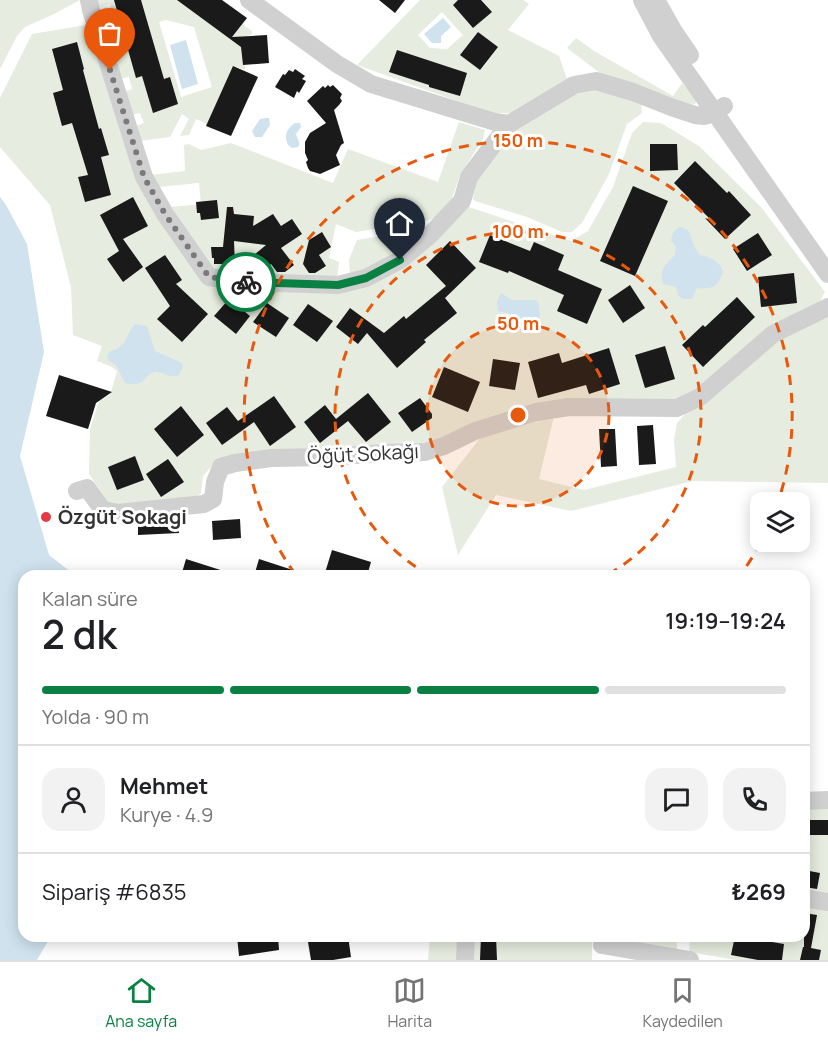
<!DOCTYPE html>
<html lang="tr">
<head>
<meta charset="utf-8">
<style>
  :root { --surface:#fff; --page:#f2f2f2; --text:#202124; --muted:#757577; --line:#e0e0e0; --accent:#0b8043 }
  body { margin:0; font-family:Manrope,sans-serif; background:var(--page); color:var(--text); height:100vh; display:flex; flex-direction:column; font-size:22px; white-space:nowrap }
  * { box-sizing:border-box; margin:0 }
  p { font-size:20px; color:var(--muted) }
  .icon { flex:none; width:33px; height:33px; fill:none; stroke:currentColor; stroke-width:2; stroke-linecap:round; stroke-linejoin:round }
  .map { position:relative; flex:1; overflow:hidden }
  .panel { position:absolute; left:18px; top:570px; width:792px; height:372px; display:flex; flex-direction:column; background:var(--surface); border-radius:18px; box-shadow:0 3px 15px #0003 }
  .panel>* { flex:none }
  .fabs { position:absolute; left:750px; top:492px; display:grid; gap:12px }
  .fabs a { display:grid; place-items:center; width:60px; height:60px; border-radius:12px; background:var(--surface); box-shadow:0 3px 15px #0003; font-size:30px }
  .pin { position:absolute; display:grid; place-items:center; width:51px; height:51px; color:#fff; margin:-62px -26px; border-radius:50% 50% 50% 0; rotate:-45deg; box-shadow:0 0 6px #0007 }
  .pin .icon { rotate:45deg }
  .courier { position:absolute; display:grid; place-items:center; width:60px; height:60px; margin:-30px; border:4px solid #0b8043; border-radius:50%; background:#fff; color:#222; box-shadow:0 2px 8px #0007 }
  .overview em { font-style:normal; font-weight:600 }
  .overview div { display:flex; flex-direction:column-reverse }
  .overview { display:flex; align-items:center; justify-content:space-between; height:102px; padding:0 24px }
  h1 { font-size:39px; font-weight:600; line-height:45px }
  .bar { display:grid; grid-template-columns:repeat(4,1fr); gap:9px 6px; align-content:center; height:72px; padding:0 24px }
  .bar i { height:8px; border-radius:4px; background:var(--line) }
  .bar .selected { background:var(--accent) }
  .bar p { grid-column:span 4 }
  .line { display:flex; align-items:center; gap:15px; padding:0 24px; border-top:2px solid var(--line) }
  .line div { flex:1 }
  .round { display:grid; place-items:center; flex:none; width:63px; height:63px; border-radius:18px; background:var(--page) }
  .tabs { display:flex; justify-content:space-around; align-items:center; height:84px; border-top:2px solid var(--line); background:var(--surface); font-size:16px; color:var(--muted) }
  .tabs a { display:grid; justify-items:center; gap:3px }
  .tabs .selected { color:var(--accent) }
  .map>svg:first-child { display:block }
  .green { fill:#e6ecdf; fill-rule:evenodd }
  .water { fill:#cfe2ee }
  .building { fill:#1a1a1a }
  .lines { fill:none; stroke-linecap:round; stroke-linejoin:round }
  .minor { stroke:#d0d0d0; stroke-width:18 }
  .done { stroke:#7a7a7a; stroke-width:6; stroke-dasharray:0 10.8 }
  .route { stroke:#0b8043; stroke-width:8 }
  .ring { fill:none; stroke:#e8590c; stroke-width:3; stroke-dasharray:10 8 }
  .poi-dot { fill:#e63946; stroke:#fff; stroke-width:2 }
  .labels { text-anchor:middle; stroke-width:6; stroke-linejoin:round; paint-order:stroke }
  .street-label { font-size:20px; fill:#333; stroke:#fff }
  .poi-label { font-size:20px; font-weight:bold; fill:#333; stroke:#fff; text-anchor:start }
  .centre { fill:#e8590c; stroke:#fff; stroke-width:3 }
  .ring-label { font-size:18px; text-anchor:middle; font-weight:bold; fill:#e8590c; stroke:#fff; stroke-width:6; stroke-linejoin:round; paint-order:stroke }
</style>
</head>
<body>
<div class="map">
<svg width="828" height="960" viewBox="0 0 828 960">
  <rect width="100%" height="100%" fill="#fff"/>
  <path class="green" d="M0 0H80L52 15 25 27 17 36 0 69Z
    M98 0H198L239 29 242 24 252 31V35L240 37 243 65 245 66V70L234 66 207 124 196 119 189 135 180 136 189 119 182 114 170 137 139 141 134 127 144 123 140 113 131 115 123 92 132 89 129 77 120 79 114 56 123 54 120 41 109 43 102 20 113 17 110 4 100 7ZM166 20 194 27 212 87 181 97 159 22Z
    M420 0H523L529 4 508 30 559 56 567 79 509 113H495L460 102 357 65ZM442 12 463 35 447 49 430 48 418 35Z
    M86 25 134 174 207 282 336 289 401 267 469 207 571 241 588 231 613 187 632 133 643 122 661 123 699 146 761 207 825 292 818 305 692 394 677 402 574 401 422 446 216 461 203 476 201 493 194 499 111 506 89 474 90 429 99 401 110 395 117 371 112 367 97 361 102 346 73 335 71 287 50 205 0 147V98L32 34Z
    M576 38 594 51 673 96 682 83 697 99 695 104 689 105 600 73 567 48Z
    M597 89 602 90 641 104 642 113 627 124 609 174 582 223 572 232H562L527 217 475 201 473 199 476 182 514 131 568 96Z
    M459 122 485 130 483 139 460 175 450 204 441 216 429 220 356 232 336 224 329 258 339 262 337 280 210 271 171 207 201 204 199 183 158 187 150 175 185 171 184 145 189 144 201 150 231 143 333 183 348 149 438 182Z
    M422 229 425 233 393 256 354 276 350 274 349 260 357 240Z
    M828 317V483L693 481 571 511 496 495 458 555 442 487 480 438 554 416 539 479 584 490 676 467 674 440 677 423 687 412 773 341Z
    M828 807V897L804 892V808Z
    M804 904 828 908V960H736L689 952 690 936H804Z
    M430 936H458L457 960H428Z
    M471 936H592V960H470Z
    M608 936H639V938H667L677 943V950L608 937Z"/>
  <path class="water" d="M443 18 451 27 441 36V43H432L424 34Z
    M186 40 198 84 182 89 170 45Z
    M266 118H269L270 125 262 137H255L252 131 260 119Z
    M295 123H300L301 127 296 134C297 139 301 142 298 147L292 148 288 145C284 136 286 129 295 123Z
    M0 197 6 205 27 244 44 352 20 456 49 555 76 576H24V936H51L37 960H0Z
    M680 227 688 230C693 240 692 245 700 255 711 258 720 260 723 272 718 288 712 289 697 288L692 299H683L678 295 676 287 663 284C658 270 667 263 675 255L676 246 671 241C672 234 674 230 680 227Z
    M501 293 512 300H534L538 302C540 310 540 319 537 326L526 329H514L512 320V316L508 313 498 311 497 302Z
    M135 324 147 326 155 351 182 363 183 367 179 375C168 379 165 371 156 372 143 373 148 388 125 383L116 365 109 361 107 358 109 352C113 350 119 349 122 345 128 339 128 331 135 324Z"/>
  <path class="building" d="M114 0H141L164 79 170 77 178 104 153 113 142 76 136 78Z
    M177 0H222L247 18 232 37 267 35 269 63 243 65 241 47Z
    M379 0H405L395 13Z
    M458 0H481L492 12 473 28 453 5Z
    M478 32 498 47 480 70 460 55Z
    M77 42 84 69 83 70 99 129 101 128 109 155 101 157 111 195 85 202 78 177 88 175 72 123 62 126 53 93 63 90 52 49Z
    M397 50 467 73 460 96 429 87V85L389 72Z
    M233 66 258 77 231 136 206 126Z
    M295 69 305 76 302 79 306 81 299 93 297 91 294 98 275 87 283 74 285 75 289 70 293 72Z
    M328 85 330 87 333 85 342 94 340 98 342 101 339 105 334 110 344 143 341 145 336 155 340 165 320 174 317 173 310 171 308 168 306 162 308 160 305 153V142L310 133 326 123 307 101 323 86 325 88Z
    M650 144H677L678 170 650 171Z
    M695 161 727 193 729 191 751 215 725 239 705 218 711 220 674 183Z
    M633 186 668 201 635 276 600 261Z
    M133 197 148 226 123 239 143 267 123 282 107 259 119 251 100 215Z
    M217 200 219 218 201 220 200 213H197L196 202Z
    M227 207H233L234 214 254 216 253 226 273 214 281 226 292 219 302 234 281 248 294 265 285 272H277L271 264 263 271H260L249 259 266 245 234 241 235 264H214V258H212L211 247H223Z
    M322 232 331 247 319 255 326 266 315 273H309L303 264 309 240Z
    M758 233 772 255 747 271 733 249Z
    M490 235 530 251 534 242 564 255 558 270 602 289 587 324 557 311 564 295 509 271 508 273 479 262Z
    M450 241 476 268 445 298 457 313 424 340 426 342 397 368 367 333 358 344 336 327 350 308 384 333 404 316 406 319 446 286 426 265Z
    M165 255 182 280 176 284 208 314 182 342 157 319 170 306 145 268Z
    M794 273 797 303 761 307 758 277Z
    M630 285 645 308 623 323 608 300Z
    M737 297 755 317 703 367 682 345 703 325 705 327Z
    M229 299 250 316 236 334 214 316Z
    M267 303 289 318 276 337 253 322Z
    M308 304 333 321 317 342 293 325Z
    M665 346 675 379 645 388 635 355Z
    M609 348 620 384 589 394 586 385 538 398 528 362 559 353 562 363Z
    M493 359 520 363 515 390 489 386Z
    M444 367 480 382 468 412 432 397Z
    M59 375 112 392 96 403 88 429 46 416Z
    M368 393 391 422 366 442 348 421 320 443 304 422 325 405 336 419Z
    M274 396 296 427 270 446 254 422 222 445 206 423 227 407 238 421Z
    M420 398 432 414V418L412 432 398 413Z
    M181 406 204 435 177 457 154 429Z
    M653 425 656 464 639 465 637 426Z
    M599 429H615L617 466 601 467Z
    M135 456 144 480 117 490 108 467Z
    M168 459 184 482 161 497 146 474Z
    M178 518 179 533 138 535V522Z
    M240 519 241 538 213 540 212 521Z
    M332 550 371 562 367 576H324Z
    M186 559 233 574 232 576H181Z
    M259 559 305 574V576H254Z
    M804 820H828V835H804Z
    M804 870 820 873 817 889 804 887Z
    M804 913 817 915 811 948 821 950 819 960H800L803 947H804Z
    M237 936H278L279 950 239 956Z
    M307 936H348L351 957 333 960H311Z
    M481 936H496L497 960H480Z
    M735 936H755L754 939 784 944 782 960H758L731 955Z"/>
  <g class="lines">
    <path class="minor" d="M89 0 91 10 144 177 165 214 209 277 246 282 338 285 366 278 400 260 430 235 462 201 469 177 509 124 574 85 596 81 633 92 671 107 695 115 704 116 715 113 724 106
      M249 0 337 64 371 84 495 122 509 124
      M642 0 661 36 828 274
      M656 0 673 30 690 55
      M77 491 87 488 103 510 118 513 204 504 213 499 215 482 221 467 235 463 271 458 326 457 385 453 425 452 444 446 475 431 536 412 569 407 677 408 700 397 773 334 828 307
      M804 801 828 800
      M804 898 828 902
      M602 945 690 960
      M465 960 466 936"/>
  </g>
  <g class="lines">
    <path class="done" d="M110 70 144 177 165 214 209 277 246 282"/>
    <path class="route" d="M246 282 338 285 366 278 400 260"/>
  </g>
  <circle cx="518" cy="415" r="91" fill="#e8590c" fill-opacity=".12"/>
  <g class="ring">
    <circle cx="518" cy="415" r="91"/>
    <path d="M431 576A183 183 0 1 1 605 576"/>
    <path d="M761 542A274 274 0 0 1 741 574M295 574A274 274 0 1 1 778 502"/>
  </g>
  <circle class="poi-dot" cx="46" cy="517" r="6"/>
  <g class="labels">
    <g class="street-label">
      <text transform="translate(363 454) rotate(-3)" y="7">Öğüt Sokağı</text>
    </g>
    <g class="poi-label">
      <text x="58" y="524">Özgüt Sokagi</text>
    </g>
  </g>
  <circle cx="518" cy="415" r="9" class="centre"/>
  <g class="ring-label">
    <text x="518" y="147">150 m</text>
    <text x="518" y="238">100 m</text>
    <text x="518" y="330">50 m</text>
  </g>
</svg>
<div class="fabs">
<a><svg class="icon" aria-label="layers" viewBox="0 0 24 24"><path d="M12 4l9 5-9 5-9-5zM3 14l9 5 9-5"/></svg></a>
</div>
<div class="pin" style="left:110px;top:70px;background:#ea580c"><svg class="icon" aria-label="bag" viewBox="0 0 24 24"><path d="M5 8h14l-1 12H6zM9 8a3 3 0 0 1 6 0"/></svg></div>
<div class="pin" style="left:400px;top:260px;background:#1f2937"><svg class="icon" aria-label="home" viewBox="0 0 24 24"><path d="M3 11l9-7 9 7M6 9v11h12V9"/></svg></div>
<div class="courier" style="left:246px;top:282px"><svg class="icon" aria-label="bike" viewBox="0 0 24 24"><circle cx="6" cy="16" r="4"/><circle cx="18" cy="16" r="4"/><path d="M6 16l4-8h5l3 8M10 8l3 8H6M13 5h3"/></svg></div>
<section class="panel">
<div class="overview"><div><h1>2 dk</h1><p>Kalan süre</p></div><em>19:19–19:24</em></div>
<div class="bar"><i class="selected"></i><i class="selected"></i><i class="selected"></i><i></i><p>Yolda · 90 m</p></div>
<div class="line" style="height:108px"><a class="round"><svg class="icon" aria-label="person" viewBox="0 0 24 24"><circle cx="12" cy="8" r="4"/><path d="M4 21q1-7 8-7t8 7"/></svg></a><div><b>Mehmet</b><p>Kurye · 4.9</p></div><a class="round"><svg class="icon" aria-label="chat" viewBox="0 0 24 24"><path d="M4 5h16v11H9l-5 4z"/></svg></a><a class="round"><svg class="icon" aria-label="phone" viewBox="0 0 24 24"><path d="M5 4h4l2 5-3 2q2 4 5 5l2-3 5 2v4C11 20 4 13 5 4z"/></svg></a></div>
<div class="line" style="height:78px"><div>Sipariş #6835</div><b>₺269</b></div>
</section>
</div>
<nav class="tabs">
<a class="selected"><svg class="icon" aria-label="home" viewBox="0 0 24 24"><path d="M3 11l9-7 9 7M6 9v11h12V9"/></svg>Ana sayfa</a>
<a><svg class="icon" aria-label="map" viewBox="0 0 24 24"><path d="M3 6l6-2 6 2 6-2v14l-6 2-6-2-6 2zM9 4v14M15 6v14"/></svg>Harita</a>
<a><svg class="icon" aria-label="saved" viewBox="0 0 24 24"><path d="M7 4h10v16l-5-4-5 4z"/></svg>Kaydedilen</a>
</nav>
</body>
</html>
